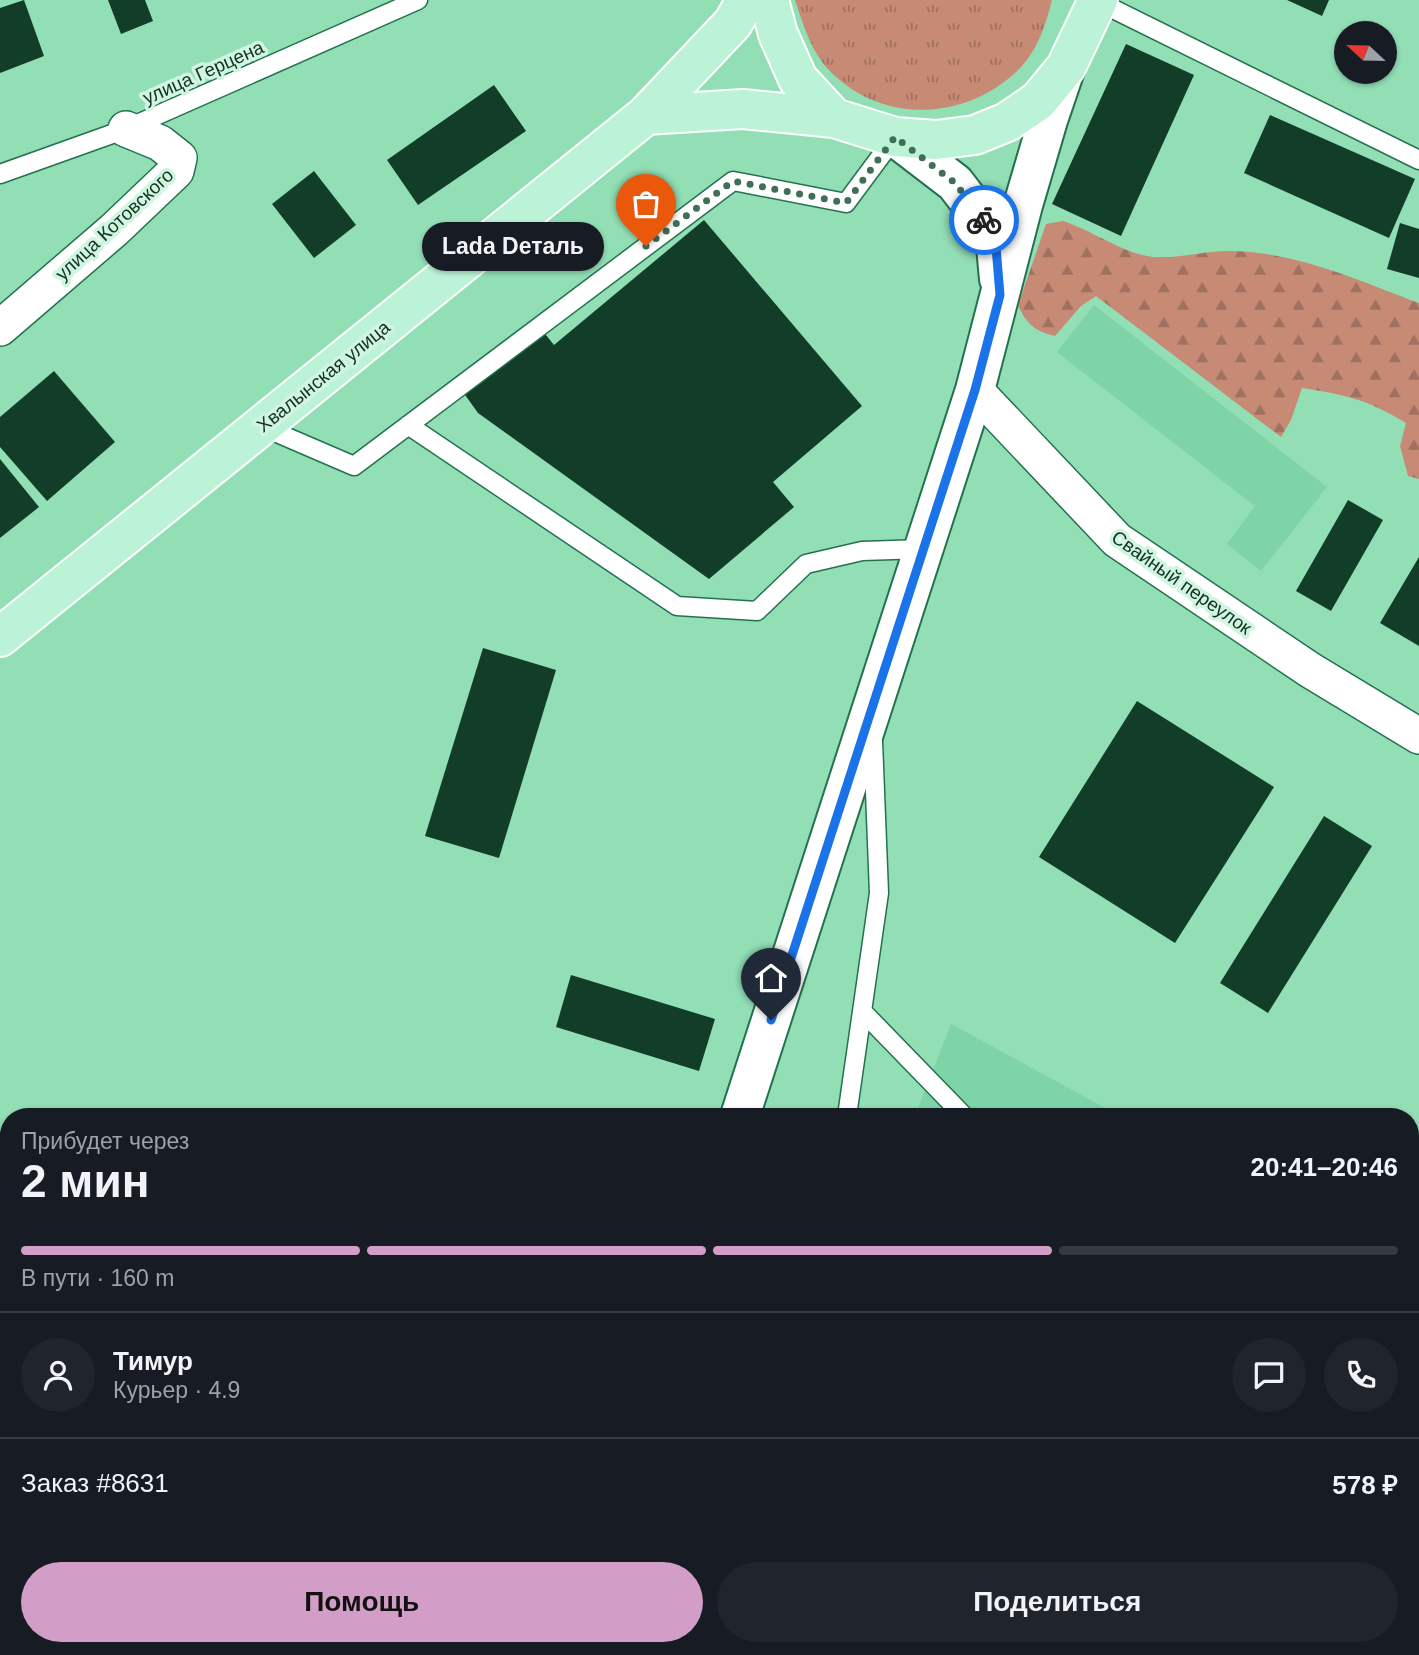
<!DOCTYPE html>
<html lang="ru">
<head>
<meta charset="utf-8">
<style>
  :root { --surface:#171b24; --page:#20242c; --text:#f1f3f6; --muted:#9ea1a6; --line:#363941; --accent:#d29ec7 }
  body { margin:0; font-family:Helvetica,sans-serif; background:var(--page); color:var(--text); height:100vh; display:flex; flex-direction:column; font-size:26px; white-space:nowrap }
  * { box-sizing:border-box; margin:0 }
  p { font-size:23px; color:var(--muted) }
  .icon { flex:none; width:38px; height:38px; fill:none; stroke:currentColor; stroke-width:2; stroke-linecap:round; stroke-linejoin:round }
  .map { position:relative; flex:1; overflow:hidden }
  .panel { position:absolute; left:0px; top:1108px; width:1419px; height:548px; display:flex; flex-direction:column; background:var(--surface); border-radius:28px 28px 0 0; box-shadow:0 2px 5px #0004 }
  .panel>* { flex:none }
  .needle { width:46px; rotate:292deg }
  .tools { position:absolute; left:1334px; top:21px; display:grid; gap:14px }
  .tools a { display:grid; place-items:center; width:63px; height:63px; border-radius:50%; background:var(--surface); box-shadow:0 2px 5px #0004; font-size:35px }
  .pin { position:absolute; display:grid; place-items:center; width:60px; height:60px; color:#fff; margin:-72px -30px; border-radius:50% 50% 50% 0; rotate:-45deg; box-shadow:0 0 7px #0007 }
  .pin .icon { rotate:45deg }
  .courier { position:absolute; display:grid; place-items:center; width:70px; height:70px; margin:-35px; border:5px solid #1a73e8; border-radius:50%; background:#fff; color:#222; box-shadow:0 2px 9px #0007 }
  .bubble { position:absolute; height:49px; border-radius:24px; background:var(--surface); box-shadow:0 2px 5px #0004; font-size:23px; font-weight:700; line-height:49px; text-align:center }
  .overview em { font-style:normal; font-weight:700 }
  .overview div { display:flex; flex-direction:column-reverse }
  .overview { display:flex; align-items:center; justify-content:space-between; height:119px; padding:0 21px }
  h1 { font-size:46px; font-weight:700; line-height:52px }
  .bar { display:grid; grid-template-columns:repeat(4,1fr); gap:10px 7px; align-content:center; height:84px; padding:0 21px }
  .bar i { height:9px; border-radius:5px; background:var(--line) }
  .bar .selected { background:var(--accent) }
  .bar p { grid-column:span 4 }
  .line { display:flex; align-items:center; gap:18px; padding:0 21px; border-top:2px solid var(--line) }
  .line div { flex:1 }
  .round { display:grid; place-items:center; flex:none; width:74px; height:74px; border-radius:37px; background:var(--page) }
  .primary-button { display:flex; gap:14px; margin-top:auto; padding:14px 21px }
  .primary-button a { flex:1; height:80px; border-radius:42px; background:var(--accent); color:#111; font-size:28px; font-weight:700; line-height:80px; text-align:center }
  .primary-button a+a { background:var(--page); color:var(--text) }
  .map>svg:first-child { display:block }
  .built { fill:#7ed3a7 }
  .grass { fill:url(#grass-tufts) }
  .forest { fill:url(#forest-firs) }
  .building { fill:#123d29 }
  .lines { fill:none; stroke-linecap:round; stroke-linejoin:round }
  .lane-casing { stroke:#23724f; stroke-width:21 }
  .street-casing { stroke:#23724f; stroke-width:38 }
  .secondary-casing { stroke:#23724f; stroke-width:42 }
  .primary-casing { stroke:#fff; stroke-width:42 }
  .lane { stroke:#fff; stroke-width:18 }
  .street { stroke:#fff; stroke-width:35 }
  .secondary { stroke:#fff; stroke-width:38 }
  .primary { stroke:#bcf3d6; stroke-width:38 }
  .done { stroke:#406f57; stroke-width:7; stroke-dasharray:0 12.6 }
  .route { stroke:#1a73e8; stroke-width:9 }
  .labels { text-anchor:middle; stroke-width:7; stroke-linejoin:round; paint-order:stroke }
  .street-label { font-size:19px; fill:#143324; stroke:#d0f5e0 }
</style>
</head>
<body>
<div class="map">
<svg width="1419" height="1655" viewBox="0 0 1419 1655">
  <defs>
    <pattern id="grass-tufts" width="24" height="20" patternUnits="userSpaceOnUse" patternTransform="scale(1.75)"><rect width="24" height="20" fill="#c78a75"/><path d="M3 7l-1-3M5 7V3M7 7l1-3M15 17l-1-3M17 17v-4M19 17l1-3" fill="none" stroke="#a07160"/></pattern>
    <pattern id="forest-firs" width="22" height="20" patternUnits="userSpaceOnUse" patternTransform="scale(1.75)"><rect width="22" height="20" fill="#c78a75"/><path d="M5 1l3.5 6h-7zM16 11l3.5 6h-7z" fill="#a07160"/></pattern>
  </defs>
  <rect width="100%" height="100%" fill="#92deb5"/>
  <path class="built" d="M1094 305 1327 487 1261 571 1227 544 1255 506 1057 352Z
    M951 1024 1120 1116H915Z
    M738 1647H781L778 1655H735Z
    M810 1647H884L881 1655H807Z
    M916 1647H1018L1014 1655H912Z"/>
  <path class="grass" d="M795 0H1052C1046 24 1038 49 1021 67 971 119 888 126 834 75 812 55 804 27 795 0Z"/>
  <path class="forest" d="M1063 221C1093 231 1122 253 1153 257 1178 259 1203 251 1228 251 1294 251 1358 280 1419 303V479L1408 476 1400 446 1406 423C1367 399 1346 395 1302 388L1291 420 1281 437 1096 296 1081 306 1055 336C1035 331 1026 324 1018 305L1046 224Z"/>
  <path class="building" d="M24 0 44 56 0 73V8Z
    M108 0H145L153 21 121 34Z
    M1287 0H1329L1322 16Z
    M1126 44 1194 75 1121 236 1052 204Z
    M494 85 526 131 418 205 387 160Z
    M1270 115 1415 179 1389 238 1244 173Z
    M314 171 356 225 314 258 272 204Z
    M704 220 862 406 773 482 794 507 709 579 478 413 463 392 542 330 554 345Z
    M1400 223 1419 229V278L1387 269Z
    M54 371 115 442 47 501 0 447V417Z
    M0 459 39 507 0 538Z
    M1348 500 1383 520 1331 611 1296 591Z
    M1419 557V646L1380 623Z
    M483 648 556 670 499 858 425 836Z
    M1137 701 1274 787 1175 943 1039 857Z
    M1324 816 1372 846 1268 1013 1220 983Z
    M571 975 715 1019 699 1071 556 1027Z
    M0 1132 9 1135V1530L0 1527Z
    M1419 1212V1396L1410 1409V1225Z
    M279 1647H485L482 1655H276Z"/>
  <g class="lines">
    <g class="lane-casing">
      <path id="lane" d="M1097 1 1419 160
        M0 174 126 129 418 0
        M408 425 677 606 757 611 806 564 862 551 924 549
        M261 426 354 466 733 181 846 203 895 137
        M862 1011 964 1116
        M847 1116 879 893 873 741
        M694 1655 697 1647
        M794 1655 797 1647
        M900 1655 904 1647"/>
    </g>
    <g class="street-casing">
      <path id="street" d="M0 328 114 230 176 171 179 158 160 143 126 129
        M975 390 1117 540 1310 670 1419 736
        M1410 1564 1419 1551
        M1363 1647 1374 1655"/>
    </g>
    <g class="secondary-casing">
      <path id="secondary" d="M895 137 955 183 995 235 999 279
        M740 1116 975 390 1023 205 1048 120 1066 67
        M569 1655 571 1647"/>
    </g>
    <g class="primary-casing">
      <path id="primary" d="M769 0 778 34 798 79 834 118
        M646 115 743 109 834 118 895 137 936 140 975 135 1007 122 1038 101 1066 67 1098 0
        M0 637 646 115 733 23 746 0"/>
    </g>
    <use href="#lane" class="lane"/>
    <use href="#street" class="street"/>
    <use href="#secondary" class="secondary"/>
    <use href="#primary" class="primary"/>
  </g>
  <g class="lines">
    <path class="done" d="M646 246 733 181 846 203 895 137 955 183 984 220"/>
    <path class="route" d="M771 1020 975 390 1000 295 995 235 984 220"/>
  </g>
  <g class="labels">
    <g class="street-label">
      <text transform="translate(203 72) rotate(-24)" y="7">улица Герцена</text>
      <text transform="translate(114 224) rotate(-43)" y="7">улица Котовского</text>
      <text transform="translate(323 376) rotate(-39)" y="7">Хвалынская улица</text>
      <text transform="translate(1182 582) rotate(35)" y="7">Свайный переулок</text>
    </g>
  </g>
</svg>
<div class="tools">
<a><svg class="needle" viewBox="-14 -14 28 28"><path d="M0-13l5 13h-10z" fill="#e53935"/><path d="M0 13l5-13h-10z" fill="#9ea1a6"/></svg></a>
</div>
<div class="pin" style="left:646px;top:246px;background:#ea580c"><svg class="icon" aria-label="bag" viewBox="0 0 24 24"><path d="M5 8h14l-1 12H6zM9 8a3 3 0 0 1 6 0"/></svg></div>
<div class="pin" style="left:771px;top:1020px;background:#1f2937"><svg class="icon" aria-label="home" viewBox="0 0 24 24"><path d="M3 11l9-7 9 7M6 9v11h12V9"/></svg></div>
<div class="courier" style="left:984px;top:220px"><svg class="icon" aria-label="bike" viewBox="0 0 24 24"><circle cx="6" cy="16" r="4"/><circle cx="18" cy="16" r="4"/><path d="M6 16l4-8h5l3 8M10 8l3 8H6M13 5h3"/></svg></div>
<div class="bubble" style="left:422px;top:222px;width:182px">Lada Dеталь</div>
<section class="panel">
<div class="overview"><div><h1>2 мин</h1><p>Прибудет через</p></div><em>20:41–20:46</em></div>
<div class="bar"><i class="selected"></i><i class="selected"></i><i class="selected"></i><i></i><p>В пути · 160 m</p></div>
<div class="line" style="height:126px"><a class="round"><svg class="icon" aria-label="person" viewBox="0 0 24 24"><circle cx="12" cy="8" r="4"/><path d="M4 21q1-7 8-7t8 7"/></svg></a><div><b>Тимур</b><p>Курьер · 4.9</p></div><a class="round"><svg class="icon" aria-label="chat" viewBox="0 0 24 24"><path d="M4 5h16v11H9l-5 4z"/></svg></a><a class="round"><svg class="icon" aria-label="phone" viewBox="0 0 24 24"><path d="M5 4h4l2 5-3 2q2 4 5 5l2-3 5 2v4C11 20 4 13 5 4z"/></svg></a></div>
<div class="line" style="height:91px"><div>Заказ #8631</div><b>578 ₽</b></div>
<div class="primary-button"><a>Помощь</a><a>Поделиться</a></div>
</section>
</div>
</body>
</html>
